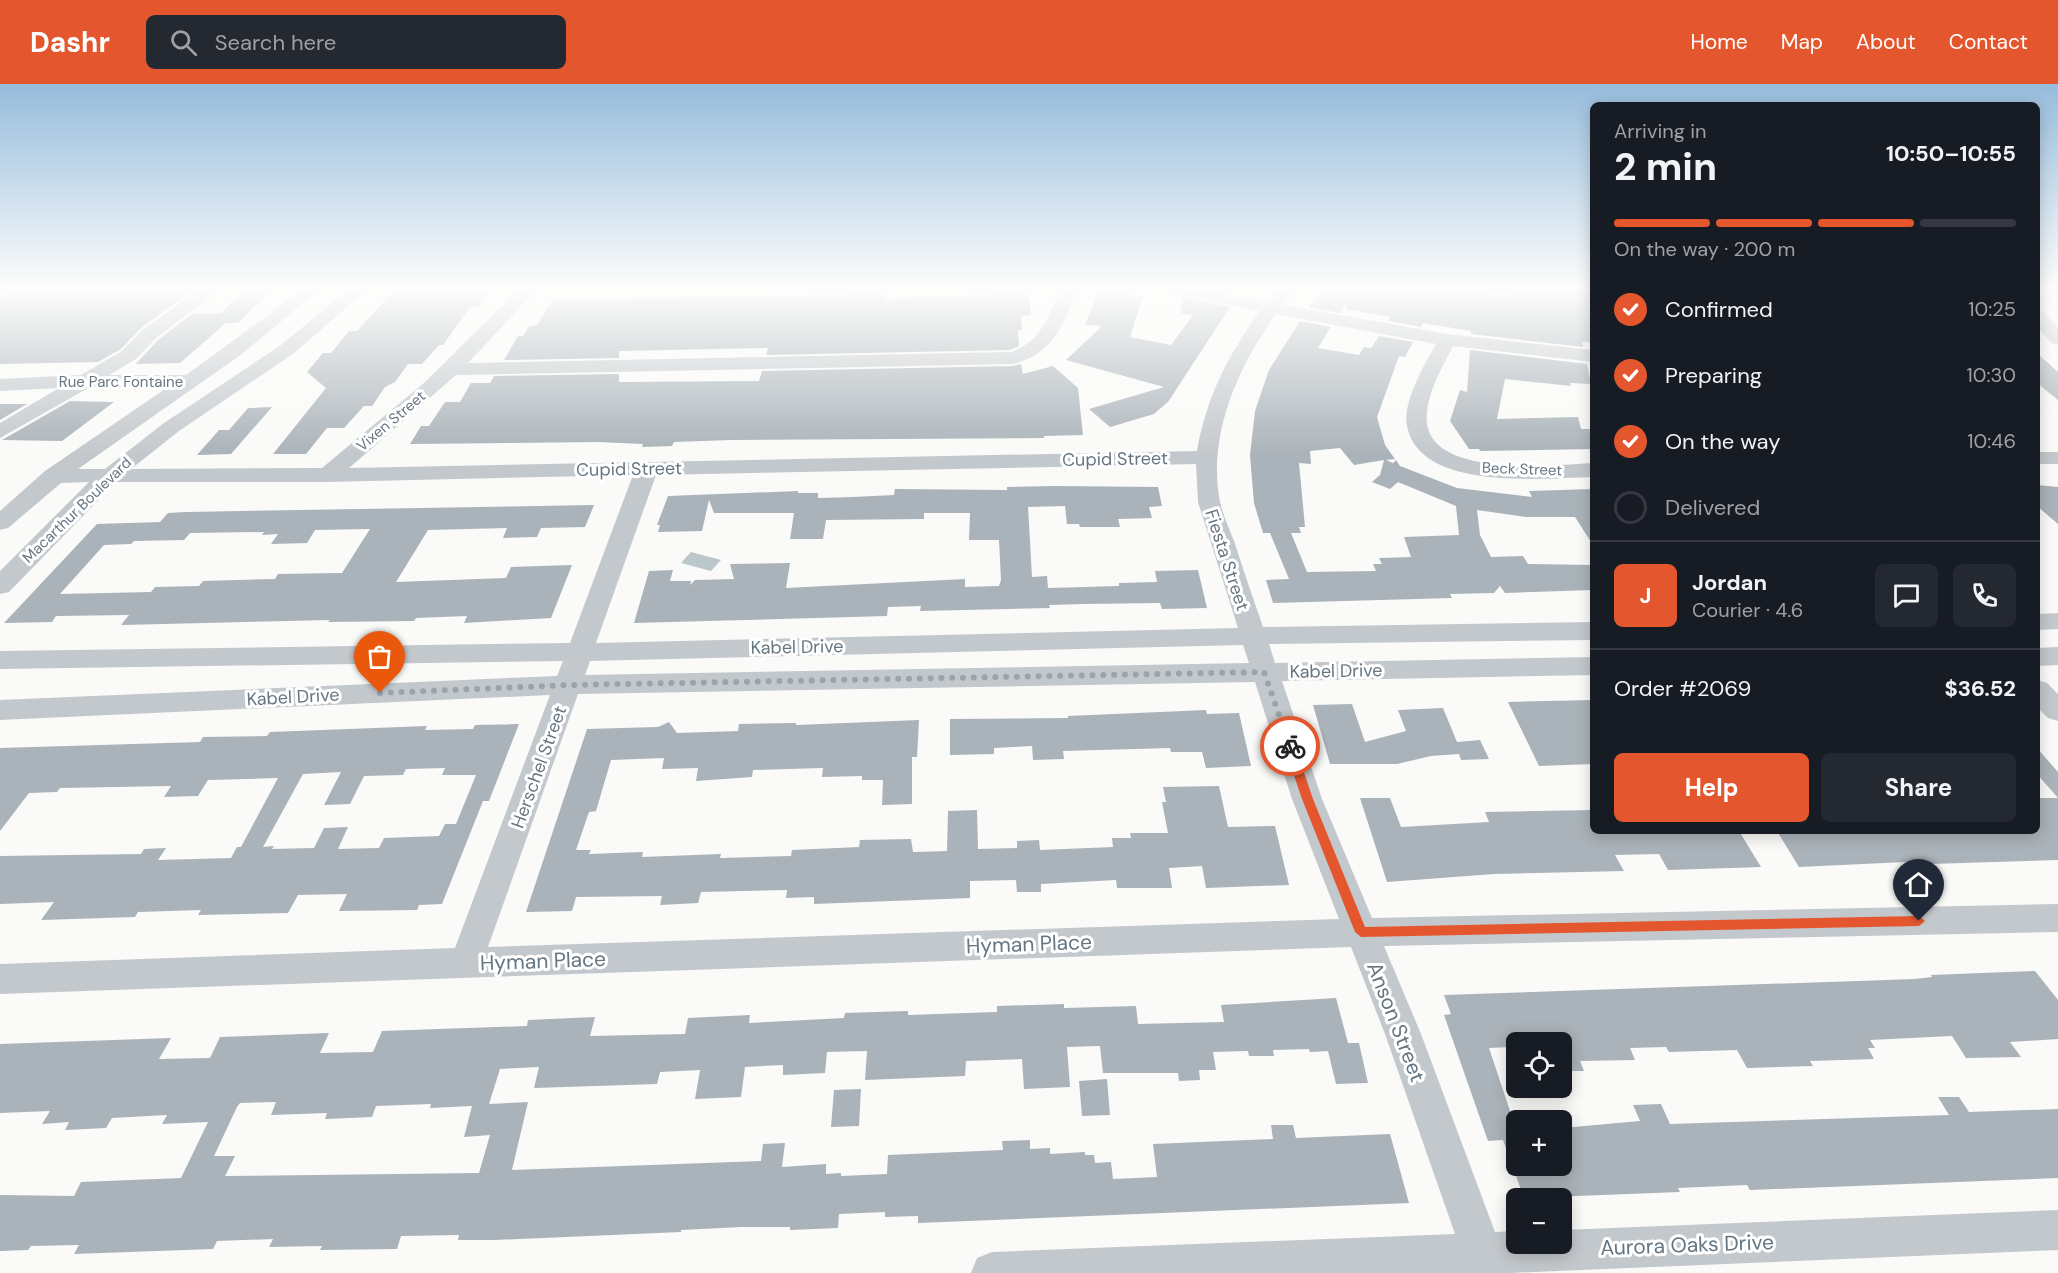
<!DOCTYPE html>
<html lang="en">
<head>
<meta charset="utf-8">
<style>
  :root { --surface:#171b24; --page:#242831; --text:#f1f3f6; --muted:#9ea1a6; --line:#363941; --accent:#e4572e }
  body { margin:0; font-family:"DM Sans",sans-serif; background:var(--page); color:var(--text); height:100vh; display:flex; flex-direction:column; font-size:22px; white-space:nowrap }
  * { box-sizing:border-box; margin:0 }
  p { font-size:20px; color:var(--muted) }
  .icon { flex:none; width:33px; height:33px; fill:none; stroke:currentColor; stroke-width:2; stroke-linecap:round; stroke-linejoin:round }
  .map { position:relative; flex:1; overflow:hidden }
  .panel { position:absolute; left:1590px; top:18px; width:450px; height:732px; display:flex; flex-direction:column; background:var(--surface); border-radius:9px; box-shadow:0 3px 15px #0003 }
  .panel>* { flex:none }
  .fabs { position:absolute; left:1506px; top:948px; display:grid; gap:12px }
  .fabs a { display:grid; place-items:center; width:66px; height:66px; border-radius:9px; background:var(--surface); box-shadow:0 3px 15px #0003; font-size:30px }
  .pin { position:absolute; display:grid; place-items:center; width:51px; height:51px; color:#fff; margin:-62px -26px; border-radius:50% 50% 50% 0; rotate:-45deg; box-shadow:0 0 6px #0007 }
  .pin .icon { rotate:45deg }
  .courier { position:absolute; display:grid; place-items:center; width:60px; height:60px; margin:-30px; border:4px solid #e4572e; border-radius:50%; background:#fff; color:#222; box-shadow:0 2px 8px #0007 }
  .overview em { font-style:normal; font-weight:700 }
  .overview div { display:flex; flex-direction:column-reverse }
  .overview { display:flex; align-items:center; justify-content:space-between; height:102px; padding:0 24px }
  h1 { font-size:39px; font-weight:700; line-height:45px }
  .bar { display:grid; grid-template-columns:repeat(4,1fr); gap:9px 6px; align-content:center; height:72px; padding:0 24px }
  .bar i { height:8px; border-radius:4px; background:var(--line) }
  .bar .active { background:var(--accent) }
  .bar p { grid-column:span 4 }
  .line { display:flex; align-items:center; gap:15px; padding:0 24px; border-top:2px solid var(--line) }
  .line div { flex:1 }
  .round { display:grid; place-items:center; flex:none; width:63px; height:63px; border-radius:9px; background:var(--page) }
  ol { padding:0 24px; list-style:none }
  li { display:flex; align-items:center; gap:18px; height:66px }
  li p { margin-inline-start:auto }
  li .icon { padding:6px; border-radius:50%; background:var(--accent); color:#fff; stroke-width:4 }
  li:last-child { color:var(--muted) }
  li i { width:33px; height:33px; border:3px solid var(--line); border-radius:50% }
  .action { display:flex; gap:12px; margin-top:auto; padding:12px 24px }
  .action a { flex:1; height:69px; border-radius:9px; background:var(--accent); color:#fff; font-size:24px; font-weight:700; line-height:69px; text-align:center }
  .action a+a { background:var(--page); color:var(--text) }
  header { display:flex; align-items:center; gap:36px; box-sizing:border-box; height:84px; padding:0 30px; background:var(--accent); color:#fff }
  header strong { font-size:28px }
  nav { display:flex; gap:33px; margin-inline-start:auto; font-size:21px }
  .search { width:420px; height:54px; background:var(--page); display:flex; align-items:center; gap:15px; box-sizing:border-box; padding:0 21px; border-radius:9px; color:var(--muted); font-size:22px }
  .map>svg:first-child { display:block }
  .water { fill:#bbc7cb }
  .building { fill:#aab3b9; fill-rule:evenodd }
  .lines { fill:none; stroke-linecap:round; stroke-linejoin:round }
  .minor { fill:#c3c8cc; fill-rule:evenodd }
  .route { fill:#e4572e }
  .done { stroke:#99a4ac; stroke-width:6; stroke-dasharray:0 10.8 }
  .labels { text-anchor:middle; stroke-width:6; stroke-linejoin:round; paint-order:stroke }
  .far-street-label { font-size:15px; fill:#657683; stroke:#fff }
  .street-label { font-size:18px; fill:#657683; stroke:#fff }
  .near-street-label { font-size:21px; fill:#657683; stroke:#fff }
</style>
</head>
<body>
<header>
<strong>Dashr</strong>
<div class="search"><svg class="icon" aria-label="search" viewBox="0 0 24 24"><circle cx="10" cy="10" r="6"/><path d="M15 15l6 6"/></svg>Search here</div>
<nav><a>Home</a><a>Map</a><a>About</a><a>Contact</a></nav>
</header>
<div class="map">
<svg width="2058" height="1189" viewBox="0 0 2058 1189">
  <rect width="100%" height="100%" fill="#fafaf8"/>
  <path class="water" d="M691 468 721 476 711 487 681 479Z"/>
  <path class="building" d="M396 205H491L478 223H470L443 261H439L422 280H408L395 298 385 303 372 322H364L344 344H327L306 370H273L326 304 307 288 323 269H331L349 247H357Z
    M1324 205 1347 209 1348 205H1470V209L1510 212V205H1593V258H1582L1583 263 1471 250V247L1423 239 1421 243 1388 237 1390 233 1346 225 1347 217 1340 229 1309 223Z
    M169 206 167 208H190L141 244 121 265 98 278 0 280V211Z
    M271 206 238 239H226L180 279 136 280 158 256 192 230 221 229 244 207Z
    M1099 207 1143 212 1130 253 1171 261 1193 231 1181 229 1182 213 1230 223 1168 318 1154 330 1110 343 1089 325 1164 303 1066 276 1102 242 1085 241Z
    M1028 209 1031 231 1021 232 1022 246H1018L1019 262 1010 266 766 271 768 264 619 267V274L504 276 518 252H523L529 242 537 241 552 216 884 210 883 215Z
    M1300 237 1331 243 1318 264 1359 271 1364 263 1371 264 1379 252 1413 258 1405 273 1399 272 1377 333 1385 361 1395 375 1386 376 1393 379 1396 376 1400 382 1457 404 1532 413 1529 407 1593 405V461L1575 433H1526L1477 426 1480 451 1491 473 1523 472 1528 480 1593 481V506L1505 509 1500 502 1494 509 1450 510 1452 514 1273 519 1266 496 1289 495 1270 449H1263L1254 419 1250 371 1255 327 1269 286ZM1340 364 1354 381 1384 376 1380 391 1372 398 1390 405 1398 398 1456 422 1459 451 1404 453 1411 473 1379 474 1382 480H1373L1376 487 1307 488 1291 449H1301L1299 443H1305L1299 379 1311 380 1310 367Z
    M1470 266 1587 280 1591 300 1570 299 1571 302 1505 295 1497 335 1578 333 1581 345H1593V365L1480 367 1479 365H1469L1450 337 1460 306 1467 308Z
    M2037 269 2058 288V316L2037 299Z
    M1021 280 1023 290 1053 282 1078 304 1083 351 1044 352V354L731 356 674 358 672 362 642 363 643 360 598 358 410 360 421 342H429L445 318H460L471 299H490L494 292 619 290V298L759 297 762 287 1013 282Z
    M70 317 114 318 62 357 2 356Z
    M0 320H27L0 336Z
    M272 323 231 370 197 371 219 346H229L248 324Z
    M2037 401 2058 403V440L2037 422Z
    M1055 402 1158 403 1162 422 1149 423 1152 434 1118 435 1120 443H1080L1079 440H1067L1065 422 1028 423 1032 493 1047 492 1048 504 1119 502V499L1157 498 1155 487 1198 486 1207 524 1162 525 1160 519 1083 520 1049 521 1050 524 920 527 921 522 888 523 887 532 634 539 649 487 673 486 670 497H691L690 501 695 496 734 495 730 480 790 479 786 504 965 495V503L999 502 1001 496 999 456H969L970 429H924V435L826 436 823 455H790L794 429H714L709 416 702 447 658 448 660 441H657L668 412 798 407V409H818V414L853 413 894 411 895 405 1007 406V403Z
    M594 421 585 443 541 444 537 453 503 454 507 444 428 446 396 498 506 494 511 483 572 481 551 534 464 539 467 532 416 534 414 537 328 538 330 536 121 541 129 531 56 532 52 538 4 539 97 440 160 438 168 429 186 428ZM370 445 342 489 278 490 275 495 203 497 199 502 155 503 151 508 60 510 104 461 131 460 134 457 184 456 190 449 264 448 262 451 278 450 271 460 307 459 315 446Z
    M1593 616V680L1539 682 1508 618Z
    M1352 620 1365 658 1406 647 1398 626 1443 624 1457 658 1480 656 1489 675 1461 676 1459 670 1431 672 1397 680H1330L1313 621Z
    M1206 626 1207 630 1239 629 1251 682 1206 684 1202 668H1171L1170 664 1063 667 1064 675 1033 676 1032 662 994 664V670L950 671V635L1068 634V632Z
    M919 636 917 673H912V720L882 721 883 696H862V692L822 693 823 684 753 686 752 693 696 697 698 684 662 685 664 674 611 676 596 727 589 728 576 766H591L589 770 643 768 642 773 721 770 720 774 791 772 792 766 859 763 860 756 911 755 913 768 947 767 948 727 977 726 978 765 1017 764V757L1039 756 1040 766 1113 763 1112 754H1131L1130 749H1168L1162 718H1166L1163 703 1219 702 1228 743 1275 742 1289 801 1206 804 1202 782 1169 784 1172 804H1117L1116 796 1041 800V808H1017L1016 796 970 797V814L814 820V813L786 814 787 806 701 808 698 819 660 821 662 812 576 813 572 827 526 828 587 645 658 643 669 638 677 649 738 647 739 640 796 639V641Z
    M519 640 489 717H483L442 820 419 821 417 826 339 827 347 810 298 811 288 829 198 831 201 826 138 828 135 833 41 836 54 818 0 820V772L141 770 144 765 166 764 158 776 231 774 237 763H241L278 694 208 696 198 712 164 713 171 702 60 704 57 708 29 709 0 747V664L200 658 203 653 267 652 270 648 427 642 425 646 473 645 475 641ZM445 684 442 691H476L456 740H445L439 752 384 754 379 764 338 765 348 743 324 744 314 764 272 765 274 762 263 763 303 690 341 688 324 721 350 720 364 692 403 691 406 685Z
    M2037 664 2058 688V776L1930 780 1927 777 1799 783 1777 747H2037V714H2058L2037 690Z
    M1360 714H1390L1401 743 1489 738 1485 728 1593 726V747H1739L1761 783 1668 786 1659 770 1615 771 1624 787 1494 790 1387 798Z
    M2035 887 2058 916V955L2010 958 2021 973 1966 974 1952 952 1870 956 1875 964H1868L1874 975 1810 977 1813 982 1747 984 1737 966 1669 968 1666 963 1630 964 1635 976 1580 977 1584 987H1562V958H1509L1511 963 1489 964 1516 1045V1082H1562V1044L1640 1037 1633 1021 1661 1020 1670 1040 1949 1031 1938 1013H1959L1969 1028 2058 1025V1094L1750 1106 1747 1101 1678 1104 1680 1108 1524 1114 1503 1056 1488 1057 1444 931 1451 930 1444 911 1915 895 1932 893 1931 891Z
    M1336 914 1348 959H1359L1368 999 1336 1000 1328 967 1310 968 1309 965 1273 966 1274 972H1249L1248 967 1213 968 1216 986H1199L1200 996 1179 997 1178 989H1103L1100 962 1067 963 1070 1003 1024 1005 1022 975 966 977 965 992 865 996 867 967 827 968 825 989 783 991V981L745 983 741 1013 695 1015 700 986 660 988 657 1000 534 1004 539 983 500 985 489 1020 528 1018 512 1086 761 1077 763 1060 785 1059 782 1083 826 1080V1090L841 1089V1092L887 1090 888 1071 1003 1066 1002 1057 1030 1056V1065L1050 1064V1070L1085 1068V1071H1094L1095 1079 1111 1078 1113 1095 1157 1093 1153 1060 1273 1055 1271 1041H1293L1296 1054 1390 1050 1409 1119 918 1139V1132L885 1133V1128L839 1130 838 1144 790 1146V1143H741L681 1146V1148L495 1156H458L459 1151 401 1152 397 1165 320 1166 322 1162 269 1163 273 1155 217 1157 213 1165 74 1170 79 1161 31 1162 28 1166 0 1167V1111L74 1112 81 1098 181 1094 208 1038 162 1040 167 1031 112 1034 106 1044 65 1046 69 1038 42 1040 50 1027 0 1029V960L171 954 159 975 210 974 220 953 329 949 320 969 373 968 382 947 527 942 528 936 595 933 590 952 685 950 688 934 750 931 749 939 844 934 845 929 908 927V931L997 928V922L1064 920V924L1136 922 1138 940 1224 938 1221 921ZM276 1018 271 1031 327 1029 325 1035 372 1033 376 1022 431 1020 430 1024 472 1022 464 1053 490 1051 479 1089 225 1092 235 1072H214L237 1023 240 1019Z
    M1107 995 1110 1031 1082 1032 1079 997Z
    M861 1005 859 1042 831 1043 834 1006Z"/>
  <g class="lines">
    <path class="minor" d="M201 205H221L156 254 136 275 109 291H186L267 232 301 205H320L242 270 78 385H105L164 339 281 261 349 205H368L294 269 179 347 131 385 322 384 425 298 519 205H537L468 279 1011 268C1042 257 1048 233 1060 205H1077C1064 241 1053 270 1013 280L456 291 349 384 1197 367C1206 314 1229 269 1260 227L1177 210 1171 209 1169 205H1201L1268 218 1278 205H1295L1284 221 1447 250 1593 266V278L1453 262C1442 284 1424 314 1427 340 1435 394 1554 381 1593 379V393C1544 394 1420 408 1407 342 1402 319 1425 279 1436 260L1276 230C1238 283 1207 351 1220 418 1223 431 1229 444 1234 457 1243 485 1253 514 1263 543L1593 538V556L1269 560 1275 579 1593 573V591L1282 597 1322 715 1372 834 2058 820V848L1384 862 1421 950 1495 1148 1516 1147V1160H1562V1146L2058 1126V1166L1510 1189H971L977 1174 992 1168 1455 1150 1385 950 1351 863 0 910V880L455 864 550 611 0 636V616L557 592 563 577 0 585V567L570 559 633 391 327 398H116L9 508 0 510V487L89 398 61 399 8 444 0 446V427L45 387 168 303H90L0 354V339L59 304 0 307V295L81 291 122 267 142 246ZM1196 380 1198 418 1238 544 596 559 656 391ZM1243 561 1249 579 585 591 590 577ZM1255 598 1292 715 1339 835 488 863 578 610Z
      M2037 226 2043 227 2058 244V261L2051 259 2037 242Z
      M2037 368H2058V380H2037Z
      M2058 529V545L2037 546V530Z
      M2058 563V581L2037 582V564Z
      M2037 596 2047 599 2058 610V637L2048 634 2037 623Z"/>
  </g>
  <linearGradient id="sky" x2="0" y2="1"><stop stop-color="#96bcdc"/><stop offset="0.55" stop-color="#fdfdfc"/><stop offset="1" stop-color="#fdfdfc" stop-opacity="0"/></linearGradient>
  <rect width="2058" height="371" fill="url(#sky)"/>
  <path class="route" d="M1290 658 1295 662 1313 715 1365 843 1919 832 1925 837 1919 842 1361 853 1355 848 1302 715 1284 662Z"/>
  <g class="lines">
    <path class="done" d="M380 609 570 601 1264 588 1290 662"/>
  </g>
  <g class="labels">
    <g class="far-street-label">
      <text x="121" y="303">Rue Parc Fontaine</text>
      <text transform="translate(391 337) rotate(-40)" y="5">Vixen Street</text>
      <text transform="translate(1522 385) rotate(2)" y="5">Beck Street</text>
      <text transform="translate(77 426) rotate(-44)" y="5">Macarthur Boulevard</text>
    </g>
    <g class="street-label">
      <text transform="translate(1115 375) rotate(-1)" y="6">Cupid Street</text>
      <text transform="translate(629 385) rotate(-1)" y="6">Cupid Street</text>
      <text transform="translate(1227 476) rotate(72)" y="6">Fiesta Street</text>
      <text transform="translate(797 563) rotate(-1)" y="6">Kabel Drive</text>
      <text transform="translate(1336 587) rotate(-1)" y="6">Kabel Drive</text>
      <text transform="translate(293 613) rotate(-3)" y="6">Kabel Drive</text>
      <text transform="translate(539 683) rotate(-70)" y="6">Herschel Street</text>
    </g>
    <g class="near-street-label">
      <text transform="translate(1029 860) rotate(-2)" y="7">Hyman Place</text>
      <text transform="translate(543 877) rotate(-2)" y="7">Hyman Place</text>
      <text transform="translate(1396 938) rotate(69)" y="7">Anson Street</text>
      <text transform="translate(1687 1161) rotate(-2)" y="7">Aurora Oaks Drive</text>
    </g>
  </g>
</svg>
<div class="fabs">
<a><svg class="icon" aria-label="locate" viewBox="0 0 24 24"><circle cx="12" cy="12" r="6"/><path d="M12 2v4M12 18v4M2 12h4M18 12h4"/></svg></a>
<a>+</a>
<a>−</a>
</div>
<div class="pin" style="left:380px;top:609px;background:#ea580c"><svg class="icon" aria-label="bag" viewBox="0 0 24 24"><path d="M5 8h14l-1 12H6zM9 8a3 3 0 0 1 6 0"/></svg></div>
<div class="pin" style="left:1919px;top:837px;background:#1f2937"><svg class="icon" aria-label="home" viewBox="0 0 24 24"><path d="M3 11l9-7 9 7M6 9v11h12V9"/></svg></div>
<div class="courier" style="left:1290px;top:662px"><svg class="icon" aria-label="bike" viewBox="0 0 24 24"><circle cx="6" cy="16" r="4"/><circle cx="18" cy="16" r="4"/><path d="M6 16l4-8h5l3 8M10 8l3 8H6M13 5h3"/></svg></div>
<section class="panel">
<div class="overview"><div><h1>2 min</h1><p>Arriving in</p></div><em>10:50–10:55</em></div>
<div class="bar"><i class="active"></i><i class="active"></i><i class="active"></i><i></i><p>On the way · 200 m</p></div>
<ol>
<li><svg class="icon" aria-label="check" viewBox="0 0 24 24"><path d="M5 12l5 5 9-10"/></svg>Confirmed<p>10:25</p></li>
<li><svg class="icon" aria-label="check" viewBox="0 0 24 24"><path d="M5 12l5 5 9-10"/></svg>Preparing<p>10:30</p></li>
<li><svg class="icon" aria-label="check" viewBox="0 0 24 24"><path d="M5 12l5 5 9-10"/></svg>On the way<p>10:46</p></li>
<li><i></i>Delivered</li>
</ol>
<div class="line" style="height:108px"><b class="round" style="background:var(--accent);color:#fff">J</b><div><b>Jordan</b><p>Courier · 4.6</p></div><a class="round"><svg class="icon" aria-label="chat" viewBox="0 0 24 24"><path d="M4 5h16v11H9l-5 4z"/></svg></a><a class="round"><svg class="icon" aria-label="phone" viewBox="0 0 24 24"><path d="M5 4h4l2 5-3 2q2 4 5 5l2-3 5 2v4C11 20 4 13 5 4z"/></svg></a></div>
<div class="line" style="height:78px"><div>Order #2069</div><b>$36.52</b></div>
<div class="action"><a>Help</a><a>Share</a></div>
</section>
</div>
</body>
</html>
